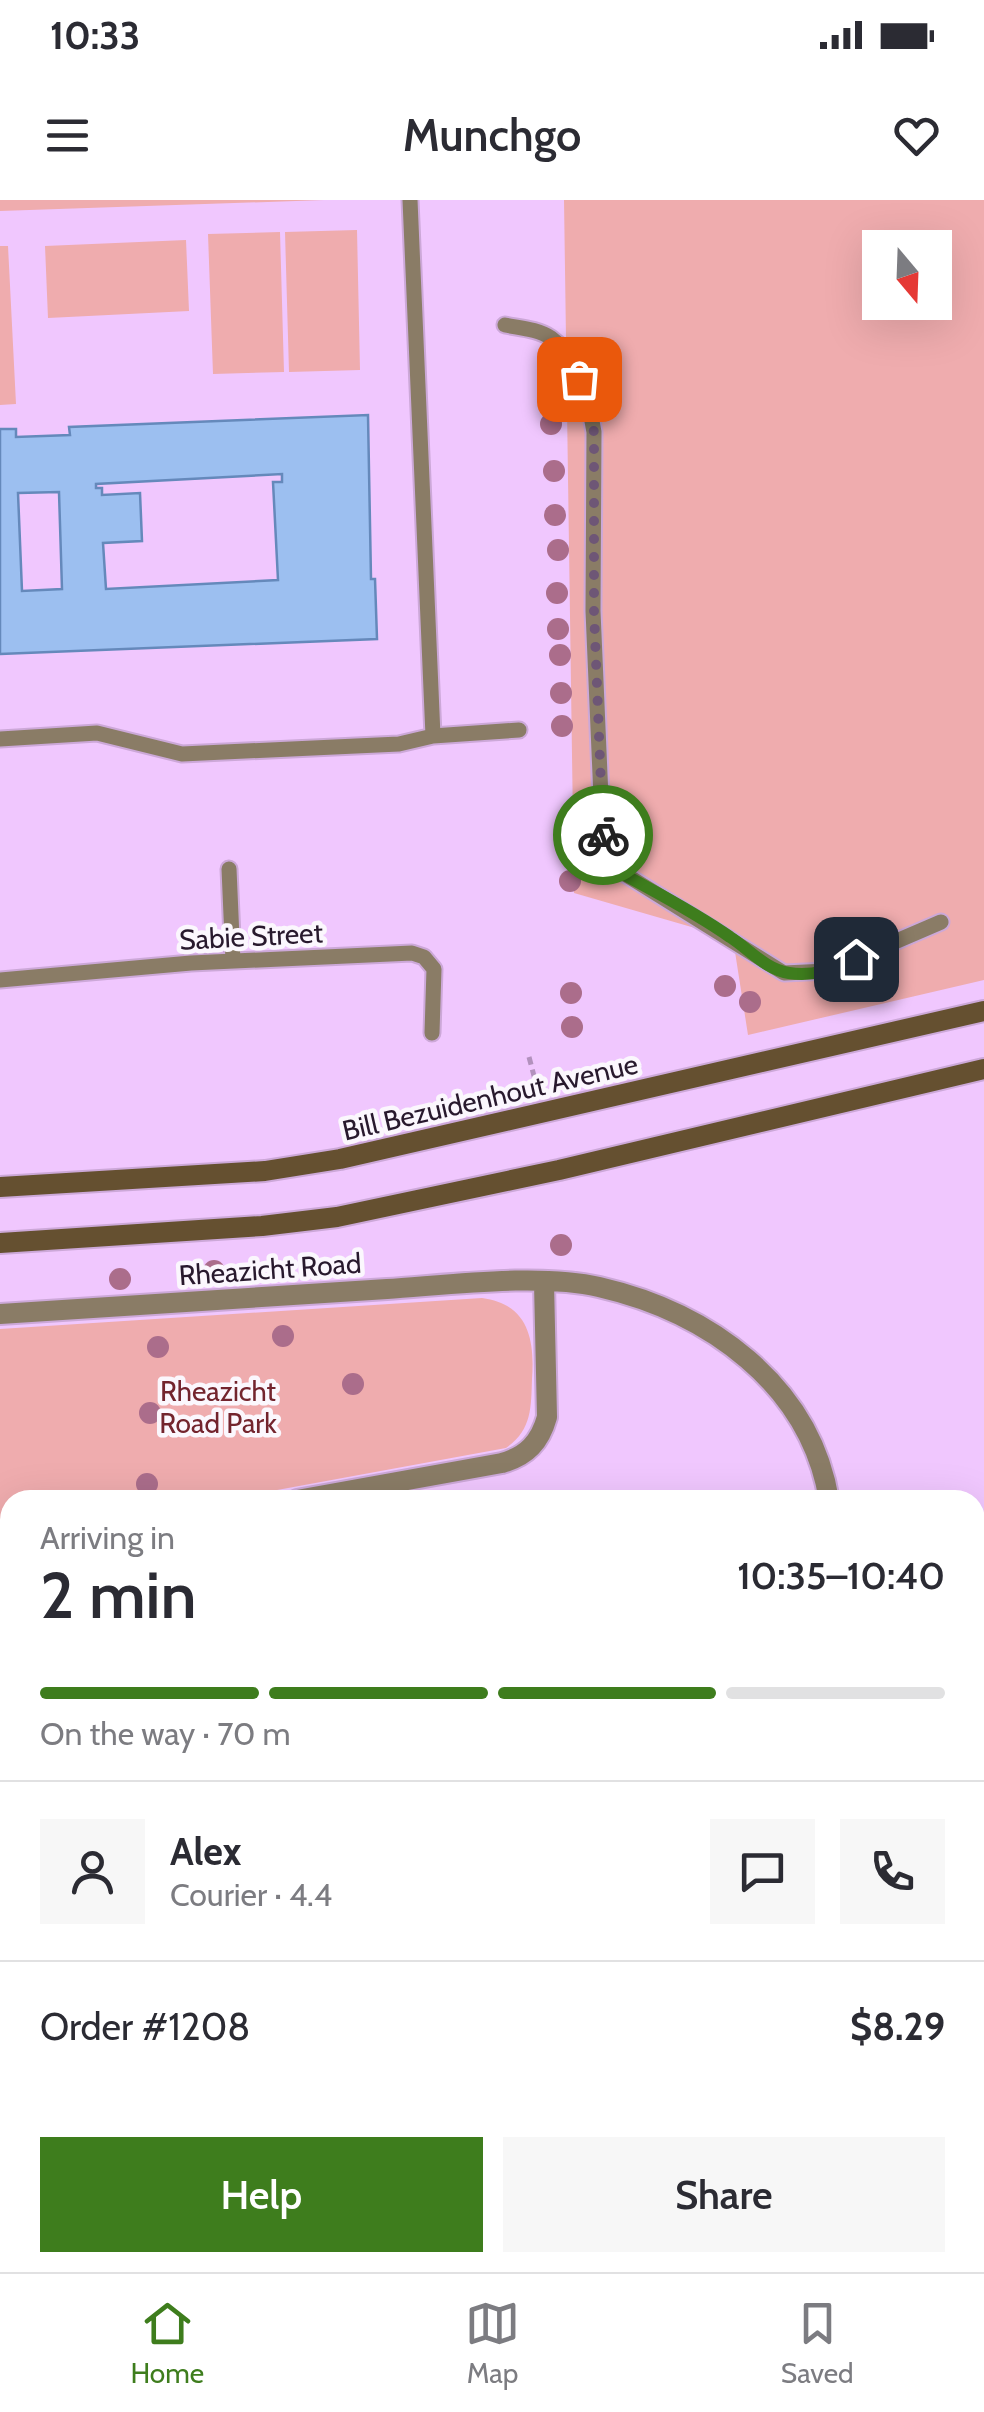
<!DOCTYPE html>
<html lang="en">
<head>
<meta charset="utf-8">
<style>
  :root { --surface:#fff; --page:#f7f7f7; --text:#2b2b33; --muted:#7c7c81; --line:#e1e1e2; --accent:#3e7d1d }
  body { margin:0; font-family:Cabin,sans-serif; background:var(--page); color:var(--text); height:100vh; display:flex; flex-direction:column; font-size:38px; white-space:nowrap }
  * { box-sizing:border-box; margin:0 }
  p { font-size:32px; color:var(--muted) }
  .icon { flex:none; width:55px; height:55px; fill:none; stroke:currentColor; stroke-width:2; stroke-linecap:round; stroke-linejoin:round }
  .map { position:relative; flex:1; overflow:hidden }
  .panel { position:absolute; left:0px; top:1290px; width:985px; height:782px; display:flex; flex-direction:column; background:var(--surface); border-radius:30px 30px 0 0; box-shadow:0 10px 40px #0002 }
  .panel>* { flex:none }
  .needle { width:65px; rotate:161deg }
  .buttons { position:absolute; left:862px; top:30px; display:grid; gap:20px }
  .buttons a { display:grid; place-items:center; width:90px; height:90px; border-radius:0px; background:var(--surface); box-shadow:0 10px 40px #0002; font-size:50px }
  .pin { position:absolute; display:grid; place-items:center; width:85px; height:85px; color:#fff; margin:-42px; border-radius:20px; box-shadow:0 5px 15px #0006 }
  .courier { position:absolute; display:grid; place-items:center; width:100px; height:100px; margin:-50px; border:8px solid #3e7d1d; border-radius:50%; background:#fff; color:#222; box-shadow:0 2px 12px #0007 }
  .overview em { font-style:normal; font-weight:600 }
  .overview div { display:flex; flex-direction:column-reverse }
  .overview { display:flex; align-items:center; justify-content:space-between; height:170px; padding:0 40px }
  h1 { font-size:65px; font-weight:600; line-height:75px }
  .bar { display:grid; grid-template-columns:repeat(4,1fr); gap:15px 10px; align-content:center; height:120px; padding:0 40px }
  .bar i { height:12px; border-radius:8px; background:var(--line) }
  .bar .on { background:var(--accent) }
  .bar p { grid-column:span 4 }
  .line { display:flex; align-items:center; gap:25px; padding:0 40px; border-top:2px solid var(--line) }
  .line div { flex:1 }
  .round { display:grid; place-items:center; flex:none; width:105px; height:105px; border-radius:0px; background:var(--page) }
  .cta { display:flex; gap:20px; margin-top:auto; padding:20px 40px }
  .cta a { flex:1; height:115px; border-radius:0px; background:var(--accent); color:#fff; font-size:40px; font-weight:600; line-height:115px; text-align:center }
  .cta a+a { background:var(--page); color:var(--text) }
  .status { display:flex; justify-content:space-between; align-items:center; height:70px; padding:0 50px; background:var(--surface); direction:ltr }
  .status svg { height:28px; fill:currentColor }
  header { display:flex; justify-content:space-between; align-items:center; height:130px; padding:0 40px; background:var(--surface); font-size:45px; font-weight:600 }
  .tab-bar { display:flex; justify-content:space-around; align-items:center; height:140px; border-top:2px solid var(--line); background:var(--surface); font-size:28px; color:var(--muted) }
  .tab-bar a { display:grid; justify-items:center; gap:5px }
  .tab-bar .on { color:var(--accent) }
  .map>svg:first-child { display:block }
  .green { fill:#efacae; fill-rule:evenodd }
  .building { fill:#9cbff0; stroke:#6589bb; stroke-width:2.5; fill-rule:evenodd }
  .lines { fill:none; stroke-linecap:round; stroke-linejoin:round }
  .lane-casing { stroke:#cca8d8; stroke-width:19 }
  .street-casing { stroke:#cca8d8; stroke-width:24 }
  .secondary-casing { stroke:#cca8d8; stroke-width:24 }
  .path { stroke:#b291bd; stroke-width:5; stroke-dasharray:8 5; stroke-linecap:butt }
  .lane { stroke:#8a7c66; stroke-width:15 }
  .street { stroke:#8a7c66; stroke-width:20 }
  .secondary { stroke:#655030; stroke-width:20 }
  .tree { fill:#ab6d8b }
  .done { stroke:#6e5676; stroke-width:10; stroke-dasharray:0 18 }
  .route { stroke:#3e7d1d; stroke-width:12 }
  .labels { text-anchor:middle; stroke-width:9; stroke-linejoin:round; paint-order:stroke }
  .street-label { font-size:28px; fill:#28192d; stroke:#fbf7fd }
  .park-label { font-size:28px; fill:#73242d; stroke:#fbf7fd }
</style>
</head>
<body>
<div class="status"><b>10:33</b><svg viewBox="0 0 49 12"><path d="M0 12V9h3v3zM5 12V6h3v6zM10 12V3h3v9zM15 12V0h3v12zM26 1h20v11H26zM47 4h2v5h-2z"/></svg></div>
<header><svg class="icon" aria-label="menu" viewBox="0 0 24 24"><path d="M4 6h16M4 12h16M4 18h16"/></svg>Munchgo<svg class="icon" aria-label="heart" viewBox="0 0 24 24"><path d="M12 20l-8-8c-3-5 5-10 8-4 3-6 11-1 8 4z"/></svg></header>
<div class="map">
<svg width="984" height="2072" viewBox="0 0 984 2072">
  <rect width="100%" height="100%" fill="#f0c7fe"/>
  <path class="green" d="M0 0H324L0 11Z
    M564 0H984V780L748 835 733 739 574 693ZM880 48H935V102H880Z
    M357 30 360 170 289 172 285 32Z
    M280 32 284 172 213 174 208 34Z
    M186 40 189 111 48 118 45 46Z
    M0 46H8L16 204 0 205Z
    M482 1098C528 1104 535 1139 532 1179 531 1208 532 1230 506 1248L222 1300H10V1328L0 1325V1129Z"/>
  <path class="building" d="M368 215 371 379H375L377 439 0 454V229H16V237L70 235 69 227ZM282 274V282H273L278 380 106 389 103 343 142 341 140 293 102 295V288H96V284ZM59 292 62 389 22 391 18 293Z"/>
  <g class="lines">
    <g class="lane-casing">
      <path id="lane" d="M505 125C520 128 538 129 551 138 578 157 589 201 594 232L593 411 602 621 609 660 623 673 784 773 827 771 941 722
        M433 536 519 530
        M0 539 97 533 182 554 399 544 433 536 410 0
        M229 669 233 761
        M0 780 191 763 412 753 424 757 434 769 432 833"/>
    </g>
    <g class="street-casing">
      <path id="street" d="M0 1114C129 1105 258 1097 387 1089 448 1085 540 1073 599 1087 708 1112 810 1184 829 1300
        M297 1300 502 1263C527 1256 540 1242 547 1217L544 1083
        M0 1340 10 1341
        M975 1528 984 1527
        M0 1829 10 1823
        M975 1872 984 1873
        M975 2012 984 2014
        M787 2062 788 2072
        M415 2072 438 2062"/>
    </g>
    <g class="secondary-casing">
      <path id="secondary" d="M0 987 265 971 340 959 984 811
        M0 1043 262 1026 337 1017 559 970 984 869"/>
    </g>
    <path class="path" d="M529 857 538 891"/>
    <use href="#lane" class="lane"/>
    <use href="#street" class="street"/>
    <use href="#secondary" class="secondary"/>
  </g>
  <g class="tree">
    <circle cx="548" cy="183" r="11"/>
    <circle cx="551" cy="224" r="11"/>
    <circle cx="554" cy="271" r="11"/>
    <circle cx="555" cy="315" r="11"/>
    <circle cx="558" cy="350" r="11"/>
    <circle cx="557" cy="393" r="11"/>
    <circle cx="558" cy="429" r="11"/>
    <circle cx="560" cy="455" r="11"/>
    <circle cx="561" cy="493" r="11"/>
    <circle cx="562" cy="526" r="11"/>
    <circle cx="584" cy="608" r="11"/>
    <circle cx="567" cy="626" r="11"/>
    <circle cx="589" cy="653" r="11"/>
    <circle cx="570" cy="681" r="11"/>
    <circle cx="725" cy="786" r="11"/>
    <circle cx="571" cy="793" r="11"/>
    <circle cx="750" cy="802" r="11"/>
    <circle cx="572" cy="827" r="11"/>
    <circle cx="561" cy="1045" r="11"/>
    <circle cx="214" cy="1071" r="11"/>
    <circle cx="188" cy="1075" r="11"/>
    <circle cx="120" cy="1079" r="11"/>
    <circle cx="283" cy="1136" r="11"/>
    <circle cx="158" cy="1147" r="11"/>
    <circle cx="353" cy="1184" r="11"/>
    <circle cx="150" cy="1213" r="11"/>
    <circle cx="147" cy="1284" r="11"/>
  </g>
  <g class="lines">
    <path class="done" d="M579 179 594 232V411L603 635"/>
    <path class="route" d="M603 635 610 660 623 674C659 694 696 713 730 737 749 749 765 769 789 773 814 777 833 769 856 759"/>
  </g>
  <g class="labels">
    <g class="street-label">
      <text transform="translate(251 736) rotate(-3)" y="10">Sabie Street</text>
      <text transform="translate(490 897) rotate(-13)" y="10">Bill Bezuidenhout Avenue</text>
      <text transform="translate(270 1069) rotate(-4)" y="10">Rheazicht Road</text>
    </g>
    <g class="park-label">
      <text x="218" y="1201">Rheazicht<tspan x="218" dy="32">Road Park</tspan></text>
    </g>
  </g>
</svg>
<div class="buttons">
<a><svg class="needle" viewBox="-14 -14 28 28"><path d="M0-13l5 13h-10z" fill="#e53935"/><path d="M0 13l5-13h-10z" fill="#7c7c81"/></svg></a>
</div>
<div class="pin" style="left:579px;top:179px;background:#ea580c"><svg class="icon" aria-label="bag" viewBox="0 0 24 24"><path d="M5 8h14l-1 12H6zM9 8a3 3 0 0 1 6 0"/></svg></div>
<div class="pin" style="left:856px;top:759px;background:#1f2937"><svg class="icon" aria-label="home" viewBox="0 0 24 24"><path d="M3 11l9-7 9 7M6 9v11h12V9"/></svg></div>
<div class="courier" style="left:603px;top:635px"><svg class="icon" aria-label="bike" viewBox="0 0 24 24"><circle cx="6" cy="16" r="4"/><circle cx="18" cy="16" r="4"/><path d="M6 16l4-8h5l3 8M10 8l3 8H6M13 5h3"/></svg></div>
<section class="panel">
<div class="overview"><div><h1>2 min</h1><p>Arriving in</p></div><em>10:35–10:40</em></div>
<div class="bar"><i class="on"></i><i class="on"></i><i class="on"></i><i></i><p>On the way · 70 m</p></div>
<div class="line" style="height:180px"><a class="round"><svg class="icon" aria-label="person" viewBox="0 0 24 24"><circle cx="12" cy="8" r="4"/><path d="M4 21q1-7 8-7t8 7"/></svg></a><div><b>Alex</b><p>Courier · 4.4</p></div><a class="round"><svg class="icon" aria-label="chat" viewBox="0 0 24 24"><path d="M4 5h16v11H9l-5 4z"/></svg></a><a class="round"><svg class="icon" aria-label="phone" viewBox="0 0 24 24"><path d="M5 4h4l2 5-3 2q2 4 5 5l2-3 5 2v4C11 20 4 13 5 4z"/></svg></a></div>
<div class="line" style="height:130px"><div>Order #1208</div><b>$8.29</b></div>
<div class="cta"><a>Help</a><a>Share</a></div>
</section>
</div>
<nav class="tab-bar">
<a class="on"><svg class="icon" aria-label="home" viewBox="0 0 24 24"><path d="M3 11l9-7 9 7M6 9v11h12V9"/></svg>Home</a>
<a><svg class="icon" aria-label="map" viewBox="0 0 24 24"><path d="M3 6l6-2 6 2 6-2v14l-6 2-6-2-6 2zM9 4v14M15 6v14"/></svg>Map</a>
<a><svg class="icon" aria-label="saved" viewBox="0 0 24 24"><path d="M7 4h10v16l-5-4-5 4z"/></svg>Saved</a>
</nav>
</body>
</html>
